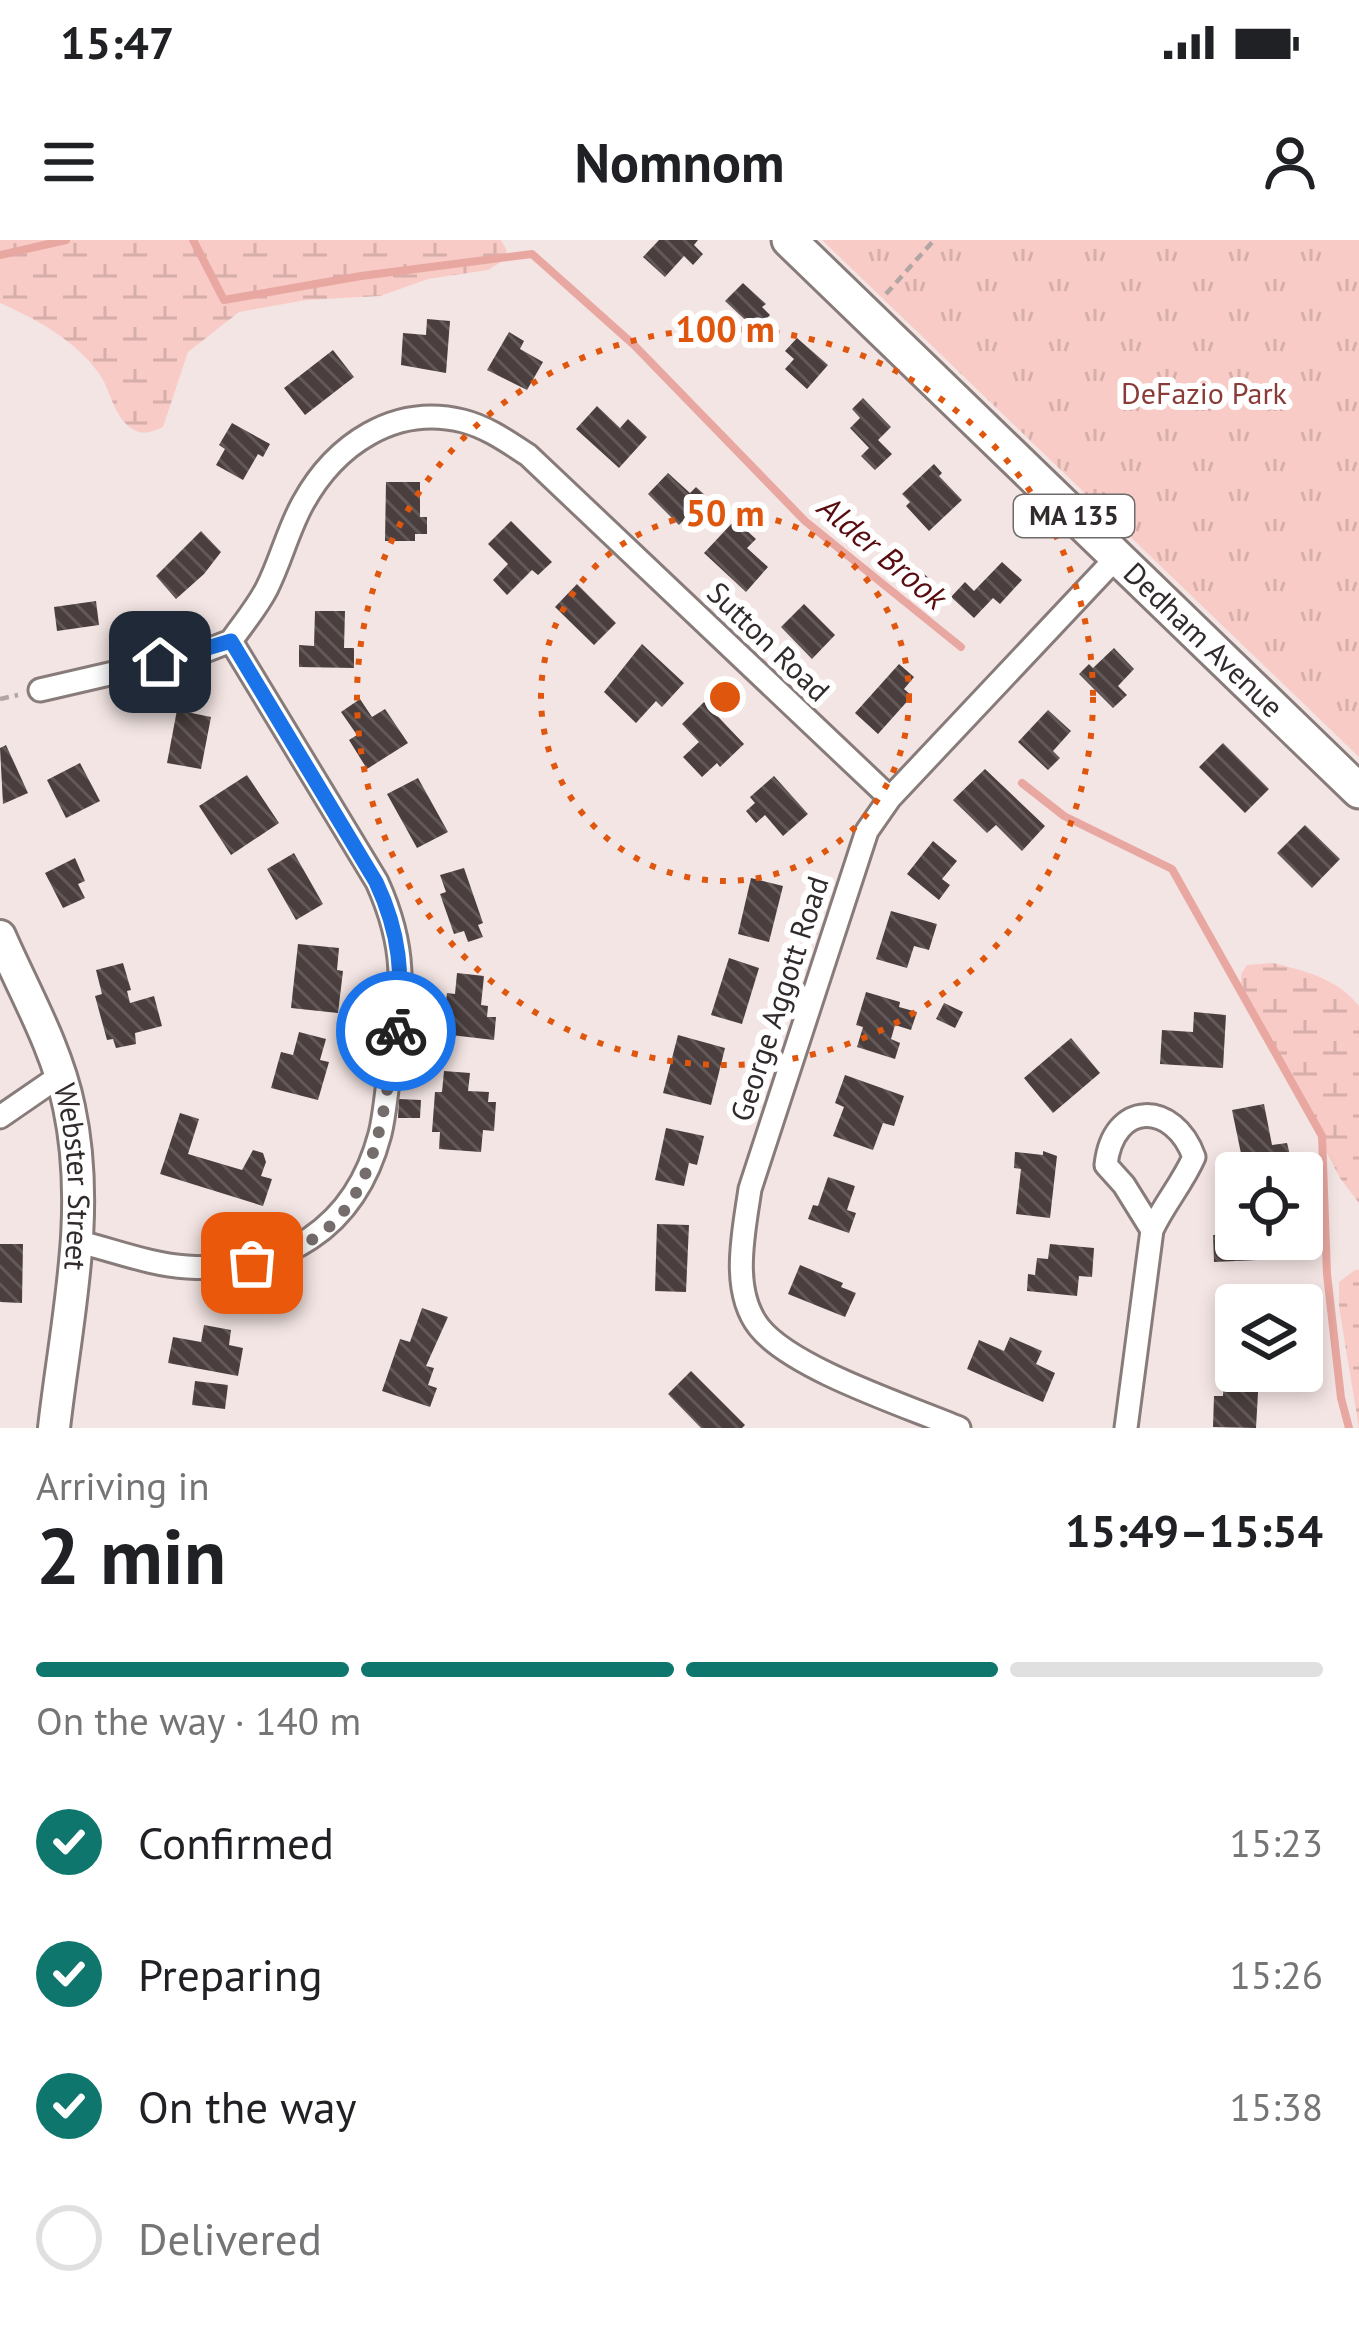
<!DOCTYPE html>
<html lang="en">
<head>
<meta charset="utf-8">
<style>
  :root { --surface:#fff; --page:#f2f2f2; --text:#202124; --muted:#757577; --line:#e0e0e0; --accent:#0f766e }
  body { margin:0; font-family:"PT Sans",sans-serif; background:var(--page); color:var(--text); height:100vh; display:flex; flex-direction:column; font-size:45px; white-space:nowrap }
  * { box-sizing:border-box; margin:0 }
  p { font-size:39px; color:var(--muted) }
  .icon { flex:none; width:66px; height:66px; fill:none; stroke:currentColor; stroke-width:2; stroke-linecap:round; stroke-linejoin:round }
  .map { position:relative; height:1188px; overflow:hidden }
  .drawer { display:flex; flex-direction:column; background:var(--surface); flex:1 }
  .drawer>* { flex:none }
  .buttons { position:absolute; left:1215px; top:912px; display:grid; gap:24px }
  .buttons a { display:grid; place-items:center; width:108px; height:108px; border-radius:12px; background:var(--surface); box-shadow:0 6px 18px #0003; font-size:60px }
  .pin { position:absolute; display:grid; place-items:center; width:102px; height:102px; color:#fff; margin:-51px; border-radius:24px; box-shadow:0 6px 18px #0006 }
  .courier { position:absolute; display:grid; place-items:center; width:120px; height:120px; margin:-60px; border:9px solid #1a73e8; border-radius:50%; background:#fff; color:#222; box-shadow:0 3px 15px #0007 }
  .headline em { font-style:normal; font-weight:800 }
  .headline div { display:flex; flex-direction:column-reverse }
  .headline { display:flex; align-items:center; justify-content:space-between; height:204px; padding:0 36px }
  h1 { font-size:78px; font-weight:800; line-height:90px }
  .bar { display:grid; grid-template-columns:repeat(4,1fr); gap:18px 12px; align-content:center; height:144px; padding:0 36px }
  .bar i { height:15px; border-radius:9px; background:var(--line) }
  .bar .on { background:var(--accent) }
  .bar p { grid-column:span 4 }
  ol { padding:0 36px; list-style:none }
  li { display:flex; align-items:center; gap:36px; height:132px }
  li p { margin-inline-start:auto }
  li .icon { padding:12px; border-radius:50%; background:var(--accent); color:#fff; stroke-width:4 }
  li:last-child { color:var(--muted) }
  li i { width:66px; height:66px; border:6px solid var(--line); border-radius:50% }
  .status { display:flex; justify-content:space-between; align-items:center; height:84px; padding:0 60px; background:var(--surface); direction:ltr }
  .status svg { height:33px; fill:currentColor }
  header { display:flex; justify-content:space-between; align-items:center; height:156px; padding:0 36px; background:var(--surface); font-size:54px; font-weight:800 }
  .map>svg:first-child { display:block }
  .wetland { fill:url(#wetland-marsh) }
  .park { fill:url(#park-tufts) }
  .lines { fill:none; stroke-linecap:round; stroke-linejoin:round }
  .stream { stroke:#e9a7a1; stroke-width:8 }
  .building { fill:url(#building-back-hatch) }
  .street-casing { stroke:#887c7a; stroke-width:27 }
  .secondary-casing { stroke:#887c7a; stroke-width:36 }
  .primary-casing { stroke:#887c7a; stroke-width:39 }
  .path { stroke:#b1a6a4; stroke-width:4.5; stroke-dasharray:9 6; stroke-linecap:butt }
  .street { stroke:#fff; stroke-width:21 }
  .secondary { stroke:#fff; stroke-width:30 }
  .primary { stroke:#fff; stroke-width:33 }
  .done { stroke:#756d6b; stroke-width:12; stroke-dasharray:0 21.6 }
  .route { stroke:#1a73e8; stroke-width:15 }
  .ring { fill:none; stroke:#df570e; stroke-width:6; stroke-dasharray:6 12 }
  .labels { text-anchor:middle; stroke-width:12; stroke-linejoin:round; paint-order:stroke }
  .shield { fill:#fff; stroke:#6f6b6b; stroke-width:3 }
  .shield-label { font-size:27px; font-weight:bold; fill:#312c2b }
  .park-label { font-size:30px; fill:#8a3b37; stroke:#fff }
  .street-label { font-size:30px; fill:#312c2b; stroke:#fff }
  .water-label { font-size:33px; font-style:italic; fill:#590c0f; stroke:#fff }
  .centre { fill:#df570e; stroke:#fff; stroke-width:6 }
  .ring-label { font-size:36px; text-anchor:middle; font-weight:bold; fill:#df570e; stroke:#fff; stroke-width:12; stroke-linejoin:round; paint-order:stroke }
</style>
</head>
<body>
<div class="status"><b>15:47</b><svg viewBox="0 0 49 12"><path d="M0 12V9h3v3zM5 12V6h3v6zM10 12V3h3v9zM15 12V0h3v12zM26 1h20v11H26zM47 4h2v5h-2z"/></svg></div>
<header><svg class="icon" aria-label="menu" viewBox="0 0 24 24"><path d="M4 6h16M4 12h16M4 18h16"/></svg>Nomnom<svg class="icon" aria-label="person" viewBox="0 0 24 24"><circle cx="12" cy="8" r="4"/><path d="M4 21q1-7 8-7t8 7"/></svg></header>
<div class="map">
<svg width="1359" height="1188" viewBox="0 0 1359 1188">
  <defs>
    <pattern id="wetland-marsh" width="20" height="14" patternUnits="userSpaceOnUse" patternTransform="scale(3)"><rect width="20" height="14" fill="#f9cbc6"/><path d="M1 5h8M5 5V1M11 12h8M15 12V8" fill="none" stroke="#d6aeaa"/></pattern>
    <pattern id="park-tufts" width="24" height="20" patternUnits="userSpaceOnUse" patternTransform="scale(3)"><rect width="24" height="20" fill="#f9cbc6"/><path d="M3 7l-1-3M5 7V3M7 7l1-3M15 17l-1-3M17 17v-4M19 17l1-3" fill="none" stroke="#d6aeaa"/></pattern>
    <pattern id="building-back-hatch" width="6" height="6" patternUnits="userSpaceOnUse" patternTransform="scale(3)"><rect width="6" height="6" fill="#4a3f3e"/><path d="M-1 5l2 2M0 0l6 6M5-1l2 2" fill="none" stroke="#625958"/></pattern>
  </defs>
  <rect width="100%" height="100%" fill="#f3e5e3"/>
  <path class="wetland" d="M0 0H501L507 11 501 22 488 30 428 39 380 56 306 60 239 72 188 112 163 187C154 191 145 195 136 191 114 180 112 153 100 135 78 102 35 78 0 63Z
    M1273 723C1306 731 1338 739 1359 766V963L1340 938 1241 748V734L1247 725Z
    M1355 1030H1359V1188L1339 1067V1042Z"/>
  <path class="park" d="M822 0H1359V517Z"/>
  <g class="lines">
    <path class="stream" d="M193 0 224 60 361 36 532 14 634 105 805 281 961 407
      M0 15 66 0
      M1022 543 1064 576 1172 629 1322 896 1327 1034 1341 1158 1349 1188"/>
  </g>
  <path class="building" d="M659 0H698L694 5 703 14 693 25 684 16 665 37 643 17Z
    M743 43 766 64 762 67 770 75 756 90 725 61Z
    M427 79 450 81 446 133 401 125 403 93 426 95Z
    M509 92 524 101 520 109 543 122 527 150 487 130Z
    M797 98 828 125 807 149 785 129 794 119 785 111Z
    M333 110 354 137 305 175 284 148Z
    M863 158 891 187 878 200 892 214 875 230 861 216 869 208 850 188 860 178 852 169Z
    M597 166 620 188 628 179 647 197 619 228 576 189Z
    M232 183 270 204 263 217 258 214 243 240 216 225 225 209 219 205Z
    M934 224 942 233 939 236 962 260 929 291 906 266 910 262 902 254Z
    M668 233 690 253 696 247 706 256 679 285 648 254Z
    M386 242H420V277H427V294H415V301H385Z
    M735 280 756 299 747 308 768 327 746 352 704 313Z
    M511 281 552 322 538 335 532 330 507 355 493 340 508 324 488 304Z
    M201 291 221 312 204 334 176 359 156 336Z
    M1002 322 1022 340 1000 364 993 358 974 378 951 357 965 342 974 351Z
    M921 331 938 347 925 362 908 346Z
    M577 344 616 383 594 405 555 367Z
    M96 361 99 385 57 391 54 367Z
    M804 364 835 395 812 419 781 387Z
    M315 371H345L344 408H354V428L299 427V405L314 406Z
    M642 404 684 443 662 467 656 461 636 483 604 452Z
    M1114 408 1134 429 1118 446 1127 455 1113 468 1079 434 1089 424 1093 428Z
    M899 424 914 437 904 449 912 456 878 494 855 473Z
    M360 459 372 477 385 469 408 503 367 529 349 500 357 495 341 472Z
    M704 462 744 504 720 527 717 523 702 537 683 517 699 502 682 484Z
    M177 470 211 477 201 529 167 523Z
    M1048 470 1071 491 1053 511 1060 518 1048 530 1018 502Z
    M1223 503 1269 549 1245 573 1199 527Z
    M6 505 28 553 3 564 0 508Z
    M80 523 100 561 66 578 47 540Z
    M985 529 1045 586 1022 611 996 585 987 593 953 560Z
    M247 535 279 583 231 615 199 566Z
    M774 536 808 574 783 596 765 575 756 583 746 571 755 563 750 557Z
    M418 538 448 592 417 608 387 554Z
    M1305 585 1340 619 1312 648 1277 613Z
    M933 601 957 621 942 639 950 645 939 660 907 634Z
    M294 613 323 664 296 680 267 629Z
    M75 618 85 641 78 644 85 658 63 668 45 633Z
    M464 628 483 683 478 685 483 697 468 702 464 691 454 694 440 654 446 652 440 635Z
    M751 638 783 646 769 702 738 694Z
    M891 671 937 684 929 710 914 706 907 728 876 719Z
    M298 704 339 708 337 730 343 731 338 773 291 768Z
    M729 718 759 728 742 784 711 775Z
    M123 723 131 750 127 751 130 763 154 756 162 786 135 793 136 804 116 808 113 799 107 800 95 756 102 754 96 730Z
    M457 733 484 736 481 765 488 766 487 777H496L494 800 442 794 447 753 455 754Z
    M866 752 900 762 899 767 917 772 911 790 895 785 891 799 900 803 895 819 857 807 863 787 856 785Z
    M944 763 963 772 955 788 936 779Z
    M1194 772 1226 775 1223 828 1160 824 1162 790 1193 792Z
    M299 792 326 799 320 820 329 822 318 860 271 848 281 812 293 815Z
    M678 795 725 808 711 865 663 853Z
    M1071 798 1100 833 1053 873 1024 838Z
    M444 831 470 833 468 851 489 852 488 862H496L494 891 483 890 481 912 439 909 440 892H432L435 852H442Z
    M845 835 904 856 894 886 883 883 873 910 833 896 844 867 835 863Z
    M399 859 421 860 420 878H398Z
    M1264 864 1272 905 1287 903 1291 919 1244 928 1232 870Z
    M180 873 199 879 188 914 242 930 253 910 263 913 266 922 261 936 272 939 263 966 160 934Z
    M666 888 704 896 697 925 689 923 684 946 655 940Z
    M1043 911 1057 916 1050 978 1016 974 1021 929 1014 928 1015 912 1043 915Z
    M828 937 855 946 847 970 856 973 849 993 808 979 813 965 818 966Z
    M1302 967H1314L1317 1013 1299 1014Z
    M1220 971H1236V999H1257L1258 1020 1214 1022 1213 995H1221Z
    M657 984 689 985 686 1052 655 1051Z
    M0 1004H23L22 1063 0 1062Z
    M1050 1004 1094 1008 1092 1037 1079 1036 1077 1056 1027 1051 1028 1034 1035 1035 1037 1018 1048 1019Z
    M800 1025 843 1043 841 1047 856 1053 845 1077 788 1054Z
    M422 1068 448 1077 426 1126 434 1128 428 1145 437 1148 430 1167 382 1151 400 1099 410 1102Z
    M204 1085 231 1090 229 1105 243 1108 238 1136 168 1123 173 1097 201 1102Z
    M1010 1097 1042 1111 1036 1124 1055 1133 1043 1162 967 1129 979 1100 1004 1111Z
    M691 1131 745 1185 742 1188H701L668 1154Z
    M1224 1133 1259 1135 1256 1188 1213 1187 1214 1156H1223Z
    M195 1141 228 1145 225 1169 192 1165Z"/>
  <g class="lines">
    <g class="street-casing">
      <path id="street" d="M40 450 200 413 231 401
        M0 877 61 835
        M79 1002C113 1010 151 1025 187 1027 283 1033 355 989 380 894 385 874 386 851 390 831 401 755 410 715 377 642L231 401C243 384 258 366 267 348 281 320 288 290 303 263 335 205 394 164 463 181 487 187 508 202 528 215L890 558
        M959 1188C907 1166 792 1129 759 1087 730 1050 744 991 750 949L867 591 890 558 1117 317
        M1126 1188 1152 990C1164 964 1182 944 1194 917 1174 861 1113 860 1106 925L1124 945 1152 990"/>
    </g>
    <g class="secondary-casing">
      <g id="secondary">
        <path id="s1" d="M0 696C24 751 57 808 69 867 92 974 66 1081 54 1188"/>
      </g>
    </g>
    <g class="primary-casing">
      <g id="primary">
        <path id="s2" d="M789 0 1359 551"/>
      </g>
    </g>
    <path class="path" d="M886 54 934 0
      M0 459 18 455"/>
    <use href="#street" class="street"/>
    <use href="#secondary" class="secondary"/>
    <use href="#primary" class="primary"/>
  </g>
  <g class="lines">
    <path class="done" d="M252 1023C279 1014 308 1007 329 987 380 942 386 854 396 791"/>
    <path class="route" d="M160 422 231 401 376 642C400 693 404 736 396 791"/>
  </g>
  <g class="ring">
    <circle cx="725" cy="457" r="184"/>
    <circle cx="725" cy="457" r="368"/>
  </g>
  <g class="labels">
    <rect class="shield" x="1014" y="255" width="120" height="42" rx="9"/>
    <g class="shield-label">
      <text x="1074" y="285">MA 135</text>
    </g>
    <g class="park-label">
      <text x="1204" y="164">DeFazio Park</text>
    </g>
    <g class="street-label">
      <text dy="10" stroke="none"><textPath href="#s2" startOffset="576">Dedham Avenue</textPath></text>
      <text transform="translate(768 402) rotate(44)" y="10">Sutton Road</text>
      <text transform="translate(780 759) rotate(-72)" y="10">George Aggott Road</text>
      <text dy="10" stroke="none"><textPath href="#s1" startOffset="255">Webster Street</textPath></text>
    </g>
    <g class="water-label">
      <text transform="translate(883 312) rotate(40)" y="12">Alder Brook</text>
    </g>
  </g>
  <circle cx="725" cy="457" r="18" class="centre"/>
  <g class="ring-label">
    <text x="725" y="102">100 m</text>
    <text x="725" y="286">50 m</text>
  </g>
</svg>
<div class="buttons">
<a><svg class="icon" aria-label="locate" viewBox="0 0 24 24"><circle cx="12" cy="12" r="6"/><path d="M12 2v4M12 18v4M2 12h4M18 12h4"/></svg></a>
<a><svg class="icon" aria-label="layers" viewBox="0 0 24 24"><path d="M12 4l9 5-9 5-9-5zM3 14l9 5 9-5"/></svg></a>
</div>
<div class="pin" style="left:252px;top:1023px;background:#ea580c"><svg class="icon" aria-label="bag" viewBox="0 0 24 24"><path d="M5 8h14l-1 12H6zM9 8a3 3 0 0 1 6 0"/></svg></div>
<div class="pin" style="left:160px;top:422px;background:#1f2937"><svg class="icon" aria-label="home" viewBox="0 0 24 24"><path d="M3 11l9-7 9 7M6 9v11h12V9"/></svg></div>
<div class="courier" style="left:396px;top:791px"><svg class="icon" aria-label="bike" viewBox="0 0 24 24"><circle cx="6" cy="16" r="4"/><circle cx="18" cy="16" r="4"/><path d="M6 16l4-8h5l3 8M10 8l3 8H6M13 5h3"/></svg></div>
</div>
<section class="drawer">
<div class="headline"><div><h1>2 min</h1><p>Arriving in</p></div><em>15:49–15:54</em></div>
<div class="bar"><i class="on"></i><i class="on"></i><i class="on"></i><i></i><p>On the way · 140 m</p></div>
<ol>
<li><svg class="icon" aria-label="check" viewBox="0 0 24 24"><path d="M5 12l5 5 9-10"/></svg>Confirmed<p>15:23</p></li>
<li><svg class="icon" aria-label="check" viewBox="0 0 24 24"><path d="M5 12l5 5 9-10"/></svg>Preparing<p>15:26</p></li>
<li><svg class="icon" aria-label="check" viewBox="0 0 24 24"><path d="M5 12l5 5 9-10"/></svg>On the way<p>15:38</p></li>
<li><i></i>Delivered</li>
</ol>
</section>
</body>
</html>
